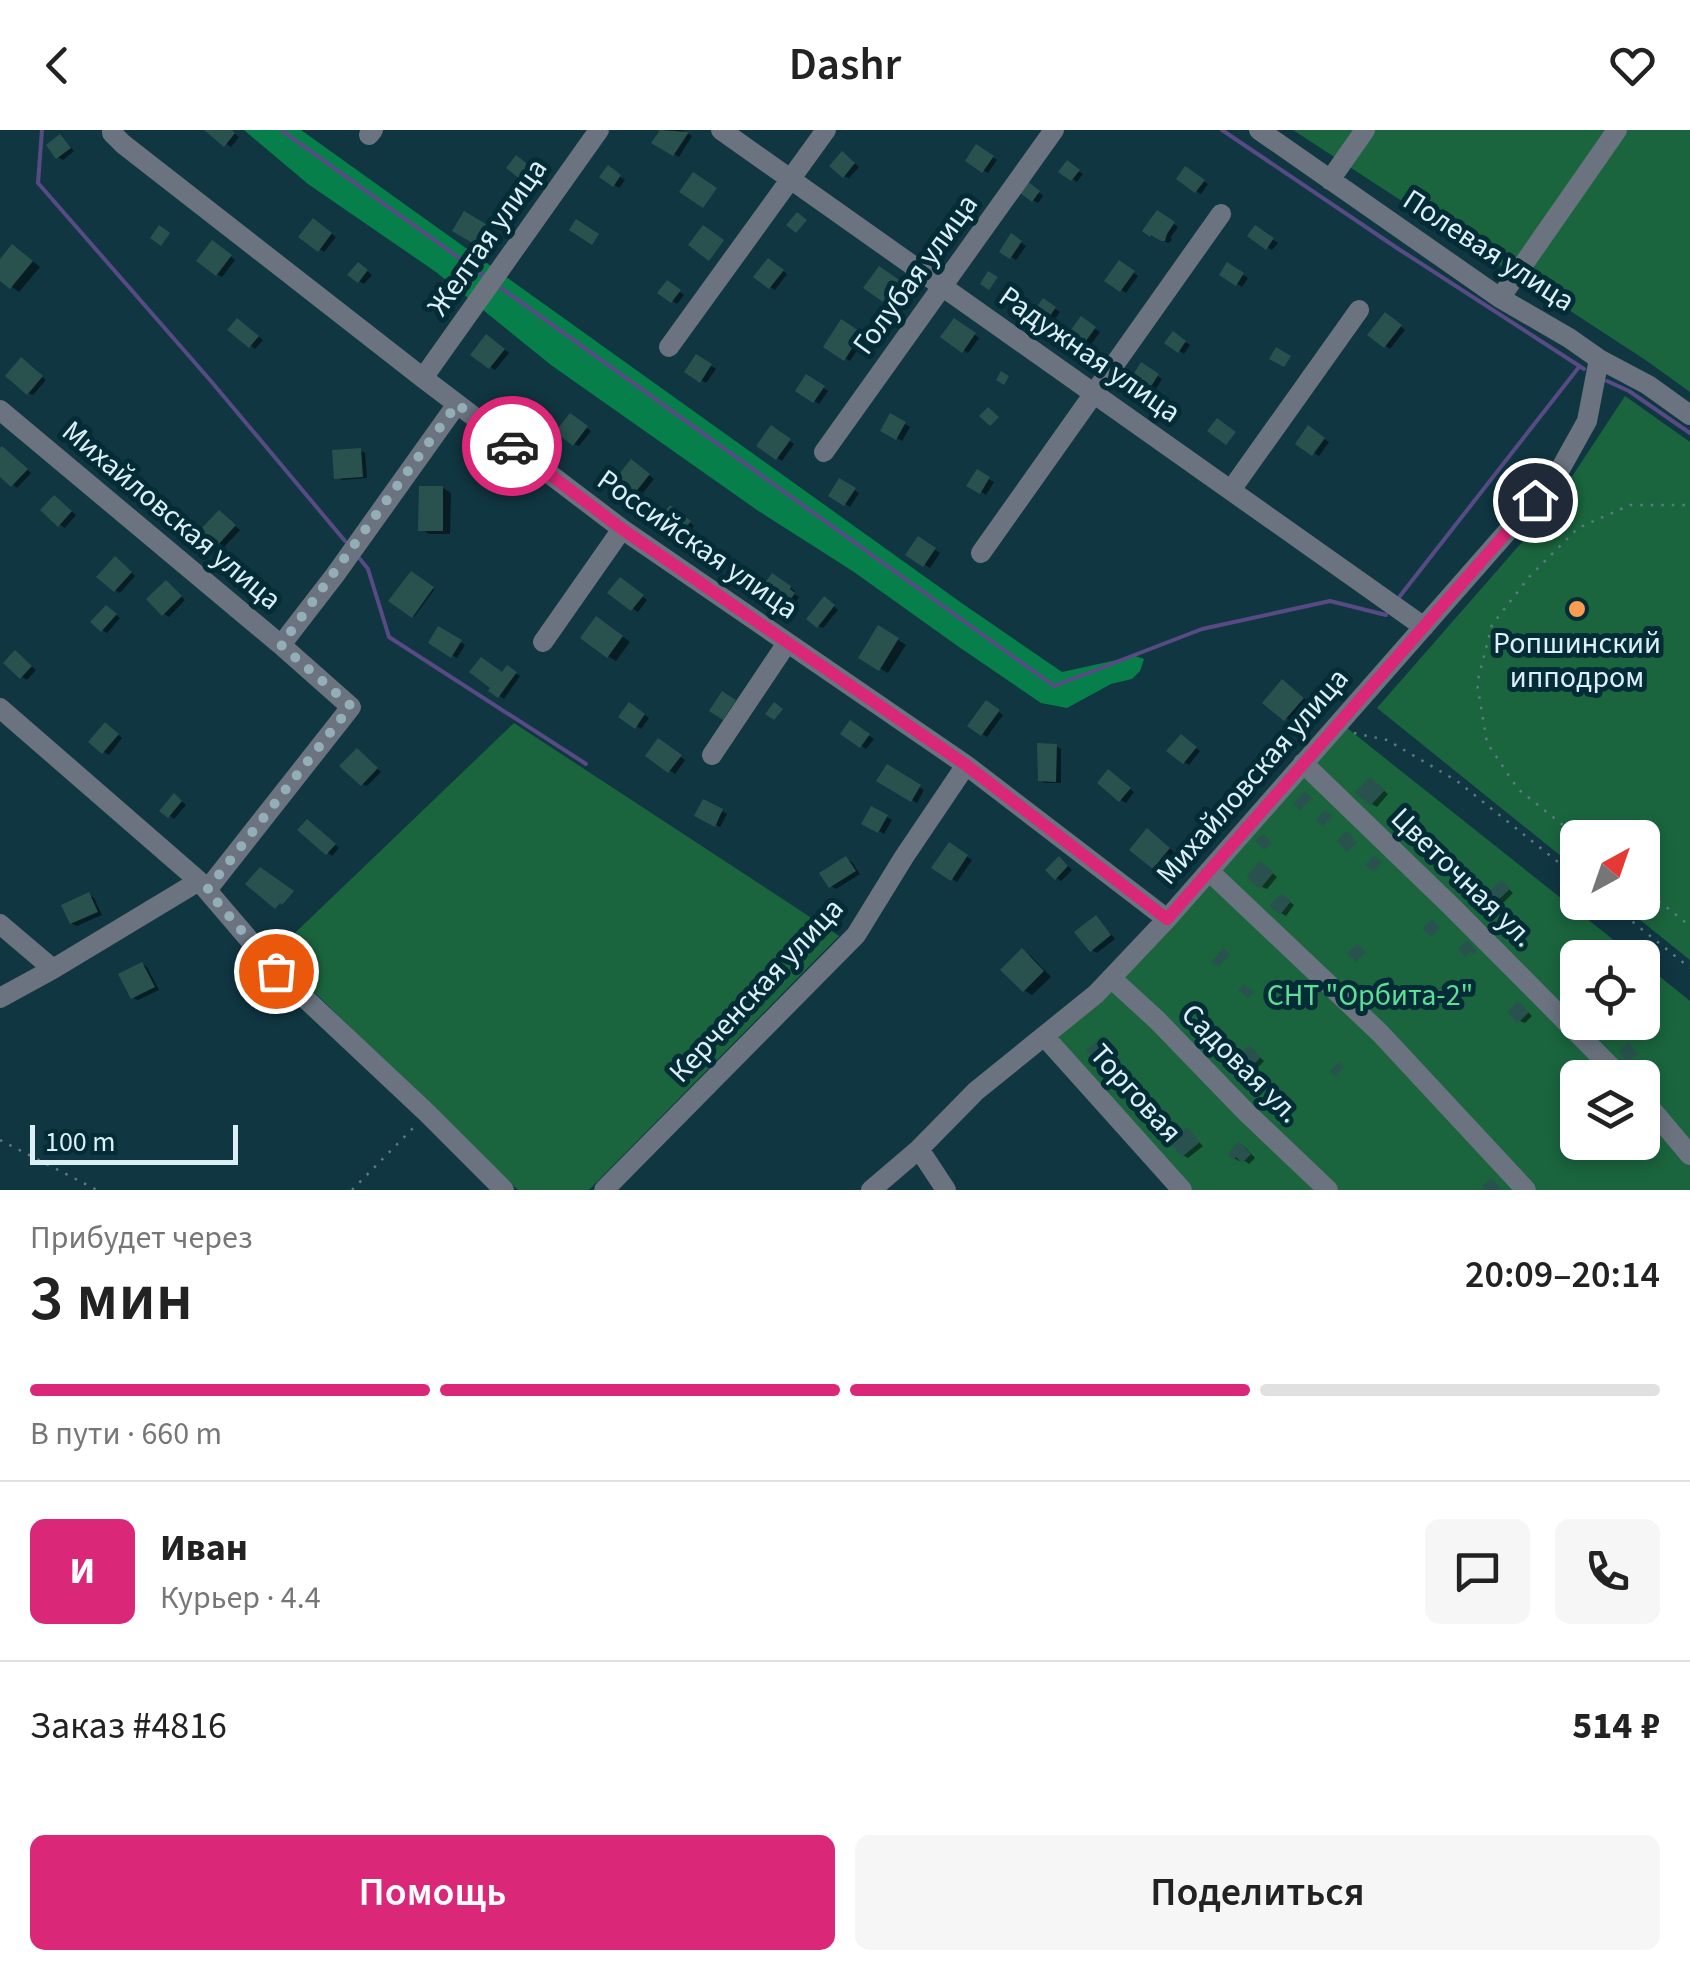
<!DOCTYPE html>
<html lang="ru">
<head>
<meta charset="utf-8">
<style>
  :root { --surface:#fff; --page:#f6f6f6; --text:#222; --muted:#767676; --line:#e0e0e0; --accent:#db2777 }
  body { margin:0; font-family:"Source Sans 3",sans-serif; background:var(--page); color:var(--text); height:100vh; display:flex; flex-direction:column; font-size:38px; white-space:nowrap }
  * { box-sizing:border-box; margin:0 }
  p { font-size:32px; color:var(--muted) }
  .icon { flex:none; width:55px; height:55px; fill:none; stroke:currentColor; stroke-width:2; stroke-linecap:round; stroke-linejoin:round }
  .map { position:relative; height:1060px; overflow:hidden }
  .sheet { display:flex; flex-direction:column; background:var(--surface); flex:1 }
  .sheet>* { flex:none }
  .needle { width:65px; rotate:40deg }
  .buttons { position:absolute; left:1560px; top:690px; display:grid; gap:20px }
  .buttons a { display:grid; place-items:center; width:100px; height:100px; border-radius:15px; background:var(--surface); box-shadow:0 5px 15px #0003; font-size:50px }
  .scale { position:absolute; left:30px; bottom:25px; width:208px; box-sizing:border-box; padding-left:10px; border:5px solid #dbeff6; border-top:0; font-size:28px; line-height:35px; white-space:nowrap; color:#dbeff6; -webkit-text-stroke:8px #042c37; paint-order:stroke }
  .pin { position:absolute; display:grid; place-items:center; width:85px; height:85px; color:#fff; margin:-42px; border:5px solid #fff; border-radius:50%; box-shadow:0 2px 10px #0007 }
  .courier { position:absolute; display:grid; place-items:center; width:100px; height:100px; margin:-50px; border:8px solid #db2777; border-radius:50%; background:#fff; color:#222; box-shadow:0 2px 12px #0007 }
  .headline em { font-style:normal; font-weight:600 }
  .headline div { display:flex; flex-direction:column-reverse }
  .headline { display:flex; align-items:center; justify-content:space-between; height:170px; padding:0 30px }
  h1 { font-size:65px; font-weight:600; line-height:75px }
  .bar { display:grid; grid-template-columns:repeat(4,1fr); gap:15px 10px; align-content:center; height:120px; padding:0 30px }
  .bar i { height:12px; border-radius:8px; background:var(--line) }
  .bar .selected { background:var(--accent) }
  .bar p { grid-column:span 4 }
  .line { display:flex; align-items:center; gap:25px; padding:0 30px; border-top:2px solid var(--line) }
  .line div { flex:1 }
  .round { display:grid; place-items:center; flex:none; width:105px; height:105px; border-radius:15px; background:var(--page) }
  .button { display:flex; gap:20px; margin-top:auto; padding:20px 30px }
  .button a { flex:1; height:115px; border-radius:15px; background:var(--accent); color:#fff; font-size:40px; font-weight:600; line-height:115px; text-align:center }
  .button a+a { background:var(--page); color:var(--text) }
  header { display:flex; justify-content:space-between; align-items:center; height:130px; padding:0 30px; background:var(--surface); font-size:45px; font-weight:600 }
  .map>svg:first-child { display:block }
  .green { fill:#1a653e; fill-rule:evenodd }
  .forest { fill:#077f4a }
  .shadow { fill:#0007 }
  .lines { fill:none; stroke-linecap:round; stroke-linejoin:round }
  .stream { stroke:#584a84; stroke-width:4 }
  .building { fill:#29524f }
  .path { stroke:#5c7b85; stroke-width:2.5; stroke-dasharray:2.5 8; stroke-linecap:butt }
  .minor { stroke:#6a737f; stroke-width:20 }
  .done { stroke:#94aeb7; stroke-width:10; stroke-dasharray:0 18 }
  .route { stroke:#db2777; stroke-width:12 }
  .poi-dot { fill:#fc9d52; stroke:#042c37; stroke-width:4 }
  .labels { text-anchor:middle; stroke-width:10; stroke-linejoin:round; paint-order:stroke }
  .street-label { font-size:30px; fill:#dbeff6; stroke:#042c37 }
  .poi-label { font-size:30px; fill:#dbeff6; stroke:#042c37 }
  .park-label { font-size:30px; fill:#5ddf96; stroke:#042c37 }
</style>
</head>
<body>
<header><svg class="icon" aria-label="back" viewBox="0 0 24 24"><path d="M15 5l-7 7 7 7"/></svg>Dashr<svg class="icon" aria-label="heart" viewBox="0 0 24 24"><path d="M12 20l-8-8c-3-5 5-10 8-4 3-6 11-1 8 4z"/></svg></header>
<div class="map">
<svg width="1690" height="1060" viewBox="0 0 1690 1060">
  <rect width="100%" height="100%" fill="#103642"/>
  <path class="green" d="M1293 0H1690V262L1647 231Z
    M1625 266 1690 312V830L1619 773 1642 772V708H1578L1577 739 1377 578 1550 380Z
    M514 593 839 806 589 1060H518L274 823Z
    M1347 598 1635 827 1578 828V892H1642L1643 833 1690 871V1060H1189L1052 907ZM1578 948H1642V1012H1578Z"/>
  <path class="forest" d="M244 0H301L963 474 1062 542 1135 526 1144 529 1140 541 1132 549 1111 554 1067 578 1041 573 959 517 854 442 757 380 551 235 436 142 308 54Z"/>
  <path class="shadow" d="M209 0H230L239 7 231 17Z
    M663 0H682L692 6 679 27 655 12Z
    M61 7 74 21 63 30 58 27Z
    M977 17 997 30 988 43 968 30Z
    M847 27 859 37 849 48 844 46Z
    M521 31 534 41 527 51 522 48Z
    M1067 34 1083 44 1077 52 1062 41Z
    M608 39 625 50 619 58 603 47Z
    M1186 39 1208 54 1201 64 1179 49Z
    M1033 57 1043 66 1038 73 1033 70Z
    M1158 83 1178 97 1171 107 1172 110 1168 113 1145 101Z
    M465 85 490 99 480 115 456 100Z
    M318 94 336 107 324 122 302 107Z
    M1256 98 1278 113 1272 120 1251 106Z
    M1012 107 1026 116 1016 130 1002 121Z
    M218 116 235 130 222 147 217 144Z
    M21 122 40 137 19 162 0 148V133Z
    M1120 133 1138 146 1126 163 1107 150Z
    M774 134 787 144 775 160 770 157Z
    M1228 136 1248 148 1242 157 1222 144Z
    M364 138 372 145 364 154 359 151Z
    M880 139 905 157 892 175 867 157Z
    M668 153 684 165 677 174 661 163Z
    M1043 171 1060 182 1052 193 1036 182Z
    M1390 188 1405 200 1390 219 1371 205Z
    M1082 190 1100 202 1090 216 1072 204Z
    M955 191 979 208 968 223 944 207Z
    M842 192 866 207 850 231 826 216Z
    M243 194 263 210 255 219 231 200Z
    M1173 204 1190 215 1184 224 1167 212Z
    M492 210 509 223 495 240 474 224Z
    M697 227 716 239 706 253 687 241Z
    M26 233 46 250 33 265 28 263Z
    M1142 236 1162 249 1152 265 1131 252Z
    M807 247 828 261 819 274 798 260Z
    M891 286 910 297 902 311 883 300Z
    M575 289 591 301 579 316 574 314Z
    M771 298 794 314 782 331 759 315Z
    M1309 299 1329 312 1319 326 1299 313Z
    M360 320 365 323 367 348 342 350 337 347Z
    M0 322H8L31 343 17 358 0 344Z
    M636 335 654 349 638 369 616 352Z
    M977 342 994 352 986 365 970 355Z
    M840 351 859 363 850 377 831 365Z
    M443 358 451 363 450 404H429L421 399Z
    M60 371 76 385 65 398 60 395Z
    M675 381 694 396 686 406 681 404Z
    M224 386 240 400 224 417 203 400Z
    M919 409 940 423 930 438 909 424Z
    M120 432 135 446 120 463 115 460Z
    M412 444 434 460 414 487 392 471Z
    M773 446 795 461 793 463 799 467 792 477 765 458Z
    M625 453 647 470 638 482 611 462Z
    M171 456 185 470 169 487 164 484Z
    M829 472 838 480 823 498 818 496Z
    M112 481 120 488 107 503 102 500Z
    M605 494 630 512 616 531 608 526Z
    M879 498 906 515 888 543 861 527Z
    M439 499 465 515 457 528 431 512Z
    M20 526 36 540 27 550 22 547Z
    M508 538 520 546 504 569 491 560Z
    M1291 557 1311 574 1294 594 1266 572Z
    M987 574 1003 585 987 607 970 596Z
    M630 575 649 588 641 599 622 586Z
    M851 593 874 609 866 619 844 603Z
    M110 598 122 608 109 625 104 622Z
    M1186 610 1200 621 1189 635 1184 632Z
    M659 611 685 630 675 644 649 625Z
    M1056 616 1061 619V653H1045L1040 650Z
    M362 624 381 642 367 656 362 654Z
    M888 638 924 660 917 673 880 650Z
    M1114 645 1134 662 1126 673 1121 670Z
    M1375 653 1388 664 1377 677 1372 674Z
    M179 669 186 675 174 689 170 686Z
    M704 672 727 684 720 697 697 685Z
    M872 679 892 690 884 704 864 693Z
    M313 695 339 718 332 726 328 723Z
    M1152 704 1174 722 1159 740 1154 737Z
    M949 715 972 730 957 752 935 737Z
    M846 729 852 732 860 744 836 759 831 756Z
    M1064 732 1072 740 1061 751 1056 748Z
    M1265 737 1277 747 1267 759 1262 757Z
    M1506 756 1513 763 1501 775 1496 772Z
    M89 765 94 768 102 785 77 796 71 793Z
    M1286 769 1294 775 1286 786 1281 783Z
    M1096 788 1115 809 1097 823 1092 820Z
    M1022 822 1031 826 1051 847 1032 865 1024 860Z
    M142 834 147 837 159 860 138 870 133 868Z
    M1523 877 1532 886 1525 893 1520 891Z
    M1211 897 1224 910 1212 920 1207 917Z
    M1108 912 1116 921 1103 933 1098 930Z
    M1254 921 1264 931 1250 946 1245 943Z
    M1187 1000 1203 1016 1188 1028 1183 1025Z
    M1245 1017 1255 1028 1249 1034 1242 1029 1239 1031 1234 1028Z"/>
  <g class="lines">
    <path class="stream" d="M42 0 38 53 210 250 345 411
      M281 0 483 145
      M1222 0 1397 118 1584 239
      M501 158 1054 556 1202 499 1330 471 1386 485
      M1607 251 1629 261 1690 303
      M360 429 368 439 389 507 586 634
      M1400 466 1579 237"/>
  </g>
  <path class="building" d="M204 0H232L235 3 224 17Z
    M660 0 689 2 673 26 651 13Z
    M60 4 71 18 56 29 46 15Z
    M976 14 994 26 982 43 965 31Z
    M842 21 855 33 843 48 829 36Z
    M516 25 531 37 521 50 506 38Z
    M1067 30 1080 40 1071 51 1058 42Z
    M608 35 621 45 613 57 599 47Z
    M1185 36 1205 50 1195 63 1176 49Z
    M693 42 717 58 703 78 679 62Z
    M1027 51 1040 61 1032 72 1019 62Z
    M1157 80 1175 92 1167 104 1165 111H1161L1151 105 1150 107 1142 101Z
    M464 81 486 94 474 114 452 101Z
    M797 82 807 90 796 103 786 95Z
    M313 88 332 103 318 122 298 107Z
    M576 89 599 104 592 115 569 100Z
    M159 95 170 103 161 116 150 108Z
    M703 95 724 110 709 131 688 115Z
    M1255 95 1274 108 1266 120 1247 106Z
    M1011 103 1022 111 1010 129 999 122Z
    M212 110 232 125 216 146 196 131Z
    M12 114 33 131 10 159 0 151V129Z
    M768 128 784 140 769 159 753 147Z
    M1119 130 1135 141 1120 162 1104 151Z
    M358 132 368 140 358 153 347 145Z
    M1227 132 1244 143 1236 156 1219 145Z
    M879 136 902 152 886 174 863 158Z
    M988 141 998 147 989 160 980 154Z
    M667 150 681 160 671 173 657 163Z
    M1043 168 1056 177 1046 192 1032 183Z
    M1385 182 1402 195 1384 218 1367 205Z
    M1081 186 1096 197 1083 215 1068 204Z
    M237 188 259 206 249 218 227 200Z
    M954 188 976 203 962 223 940 207Z
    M841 189 862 203 844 231 823 217Z
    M1173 201 1186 211 1178 223 1164 213Z
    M486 204 505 219 489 239 470 225Z
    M1276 217 1291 226 1284 237 1269 229Z
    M696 224 712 234 700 253 684 242Z
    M21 227 43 246 27 265 5 246Z
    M1141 232 1159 244 1146 264 1128 253Z
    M1001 241 1009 246 1004 255 996 250Z
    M806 244 825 256 813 273 795 261Z
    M988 277 999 287 990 296 979 286Z
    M570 283 588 296 573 316 555 302Z
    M890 283 906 292 896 310 880 301Z
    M1217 288 1236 302 1226 315 1207 301Z
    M771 295 791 309 776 330 756 316Z
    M1308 295 1325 308 1312 326 1295 314Z
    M2 316 28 339 11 357 0 347V318Z
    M361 318 363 347 334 349 332 320Z
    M631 329 650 344 631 368 612 353Z
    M977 339 990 347 980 364 966 356Z
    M839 348 856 358 844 376 828 366Z
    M419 356H443V401H418Z
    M54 365 72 381 58 397 40 380Z
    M670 375 691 391 680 406 659 389Z
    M219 380 236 395 217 416 200 400Z
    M918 406 936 418 923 437 905 425Z
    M115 426 132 442 114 462 96 447Z
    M411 441 434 457 412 488 388 471Z
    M772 443 791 456 790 459 795 463 791 469 793 471 791 474 788 472 786 476 761 459Z
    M620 447 644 465 631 481 607 463Z
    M166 450 182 466 162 486 146 469Z
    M824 466 835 475 817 498 806 489Z
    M106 475 117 484 101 502 90 492Z
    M596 486 623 506 607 528 580 508Z
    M878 495 899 508 879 541 858 528Z
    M438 496 462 510 451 528 428 513Z
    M15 520 32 536 20 549 3 533Z
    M481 527 502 542 507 535 517 542 498 568 488 561 490 558 469 542Z
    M1282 549 1304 568 1284 591 1262 573Z
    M722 561 736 570 723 590 709 581Z
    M986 570 1000 580 981 606 967 596Z
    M629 572 645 584 635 599 618 587Z
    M774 572 783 579 774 590 765 584Z
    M850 590 870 604 860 618 840 604Z
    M105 592 119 604 102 624 88 612Z
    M1181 604 1197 617 1183 634 1166 621Z
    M658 608 682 625 668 643 645 626Z
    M1037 613 1057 614 1056 652 1038 651Z
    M357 618 378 638 361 656 339 636Z
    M887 634 921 655 911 672 876 651Z
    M1108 639 1131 658 1119 672 1097 653Z
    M1370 647 1385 660 1370 676 1355 662Z
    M1305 661 1312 668 1300 680 1293 674Z
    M174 663 182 671 168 688 159 681Z
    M703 669 723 679 715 697 694 686Z
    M871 676 888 685 878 703 861 694Z
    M1325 680 1332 686 1323 697 1316 690Z
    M307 689 336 714 326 725 297 700Z
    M1147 698 1170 718 1153 739 1129 720Z
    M1347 701 1357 713 1346 722 1337 710Z
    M1263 704 1272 713 1264 720 1255 711Z
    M949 712 968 725 951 751 931 738Z
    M1374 725 1382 731 1374 742 1365 735Z
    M846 726 856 741 829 758 819 743Z
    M1059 726 1068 736 1055 750 1045 740Z
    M1260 731 1274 742 1260 759 1246 747Z
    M260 737 294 761 282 775 280 773 275 779 245 754Z
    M1501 750 1510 759 1494 774 1486 764Z
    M89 762 98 782 70 794 61 775Z
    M1281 763 1291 771 1280 785 1269 776Z
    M1096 785 1111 805 1090 822 1074 802Z
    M1432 789 1440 798 1431 807 1422 798Z
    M1467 810 1477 821 1474 824 1471 821 1465 827 1458 819Z
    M1357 814 1365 822 1356 832 1347 824Z
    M1022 818 1044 841 1023 862 1000 840Z
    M1223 818 1230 824 1218 837 1211 832Z
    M142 832 155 857 131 869 118 844Z
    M1244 854 1253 862 1248 868 1238 860Z
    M1518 871 1529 882 1518 893 1507 882Z
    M1210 894 1220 907 1206 919 1195 906Z
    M1103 906 1113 918 1096 932 1086 920Z
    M1628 912 1638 924 1628 932 1618 921Z
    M1249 915 1261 927 1243 945 1231 933Z
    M1339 932 1344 937 1336 946 1330 941Z
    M1187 997 1200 1012 1182 1027 1169 1012Z
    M1239 1011 1251 1024 1242 1033 1236 1027 1233 1030 1227 1024Z
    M1491 1048 1498 1056 1502 1060H1485L1482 1056Z"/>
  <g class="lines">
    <path class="path" d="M1354 603 1387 610 1457 651 1578 748
      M1579 708 1518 659 1487 613 1477 553 1492 495 1529 447 1578 398 1630 375H1690
      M1642 758 1690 796
      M1608 772 1690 838
      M0 1010 97 1060
      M352 1060 414 997"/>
    <path class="minor" d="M112 0V3L123 14 423 248 622 399 966 635 1167 789
      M721 0 1424 497
      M1259 0 1500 168 1569 208 1599 229 1648 255 1690 285
      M369 5 373 0
      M1330 50 1365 0
      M1500 168 1617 0
      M669 217 826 0
      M423 248 599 0
      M0 280 281 515 351 577 207 760
      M824 322 1054 0
      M1231 360 1359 180
      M981 423 1221 84
      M543 512 622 399
      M281 515 335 445 457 274
      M0 578 199 751 276 841 427 983 504 1060
      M712 625 787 513
      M1303 633 1452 777 1622 948
      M1209 741 1380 903 1526 1060
      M0 794 53 839
      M1111 848 1158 891 1246 982 1328 1060
      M0 868 53 839 199 751
      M1044 906 1182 1060
      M1642 968 1690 1025
      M919 1019 946 1060
      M604 1060 856 805 904 727 966 635
      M871 1060 919 1019 976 961 1096 864 1167 789 1557 345 1587 291 1599 229"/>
  </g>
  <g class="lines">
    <path class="done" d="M276 841 207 760 351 576 281 515 457 274 512 316"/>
    <path class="route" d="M512 316 622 399 966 635 1167 789 1535 370"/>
  </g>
  <circle class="poi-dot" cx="1577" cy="479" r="10"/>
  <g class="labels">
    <g class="street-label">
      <text transform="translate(487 107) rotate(-55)" y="10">Желтая улица</text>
      <text transform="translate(1489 120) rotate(33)" y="10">Полевая улица</text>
      <text transform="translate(915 144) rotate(-54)" y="10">Голубая улица</text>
      <text transform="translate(1090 224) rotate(35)" y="10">Радужная улица</text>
      <text transform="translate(172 385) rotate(40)" y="10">Михайловская улица</text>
      <text transform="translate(698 414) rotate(35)" y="10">Российская улица</text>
      <text transform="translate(1252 646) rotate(-49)" y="10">Михайловская улица</text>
      <text transform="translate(1463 747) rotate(44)" y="10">Цветочная ул.</text>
      <text transform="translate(756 860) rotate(-47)" y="10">Керченская улица</text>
      <text transform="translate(1241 933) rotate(45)" y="10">Садовая ул.</text>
      <text transform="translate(1136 963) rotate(48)" y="10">Торговая</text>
    </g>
    <g class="poi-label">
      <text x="1577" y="523">Ропшинский<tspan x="1577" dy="34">ипподром</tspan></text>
    </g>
    <g class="park-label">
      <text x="1370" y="875">СНТ "Орбита-2"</text>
    </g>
  </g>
</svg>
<div class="buttons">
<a><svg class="needle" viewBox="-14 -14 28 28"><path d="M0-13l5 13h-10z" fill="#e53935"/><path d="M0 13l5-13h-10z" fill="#767676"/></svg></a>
<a><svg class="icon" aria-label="locate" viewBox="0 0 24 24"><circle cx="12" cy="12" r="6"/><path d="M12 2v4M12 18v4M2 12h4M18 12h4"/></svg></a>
<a><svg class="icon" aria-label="layers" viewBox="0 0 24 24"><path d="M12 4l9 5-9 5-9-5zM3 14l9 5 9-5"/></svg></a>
</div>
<div class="scale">100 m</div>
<div class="pin" style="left:276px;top:841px;background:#ea580c"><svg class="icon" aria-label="bag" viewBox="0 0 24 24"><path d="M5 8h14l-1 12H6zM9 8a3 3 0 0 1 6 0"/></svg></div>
<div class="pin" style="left:1535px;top:370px;background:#1f2937"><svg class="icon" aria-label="home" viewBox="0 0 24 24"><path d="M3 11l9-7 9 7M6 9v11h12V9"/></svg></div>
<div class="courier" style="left:512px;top:316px"><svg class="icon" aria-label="car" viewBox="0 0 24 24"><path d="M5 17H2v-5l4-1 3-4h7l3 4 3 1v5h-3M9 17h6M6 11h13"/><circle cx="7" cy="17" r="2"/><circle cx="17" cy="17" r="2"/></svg></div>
</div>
<section class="sheet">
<div class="headline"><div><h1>3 мин</h1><p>Прибудет через</p></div><em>20:09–20:14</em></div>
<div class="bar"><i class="selected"></i><i class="selected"></i><i class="selected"></i><i></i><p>В пути · 660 m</p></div>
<div class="line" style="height:180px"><b class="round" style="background:var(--accent);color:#fff">И</b><div><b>Иван</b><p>Курьер · 4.4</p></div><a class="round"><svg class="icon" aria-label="chat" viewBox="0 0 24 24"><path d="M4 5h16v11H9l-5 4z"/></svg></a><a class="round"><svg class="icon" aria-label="phone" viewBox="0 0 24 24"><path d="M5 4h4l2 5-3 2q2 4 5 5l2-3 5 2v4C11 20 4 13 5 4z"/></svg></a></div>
<div class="line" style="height:130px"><div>Заказ #4816</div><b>514 ₽</b></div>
<div class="button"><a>Помощь</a><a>Поделиться</a></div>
</section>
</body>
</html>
